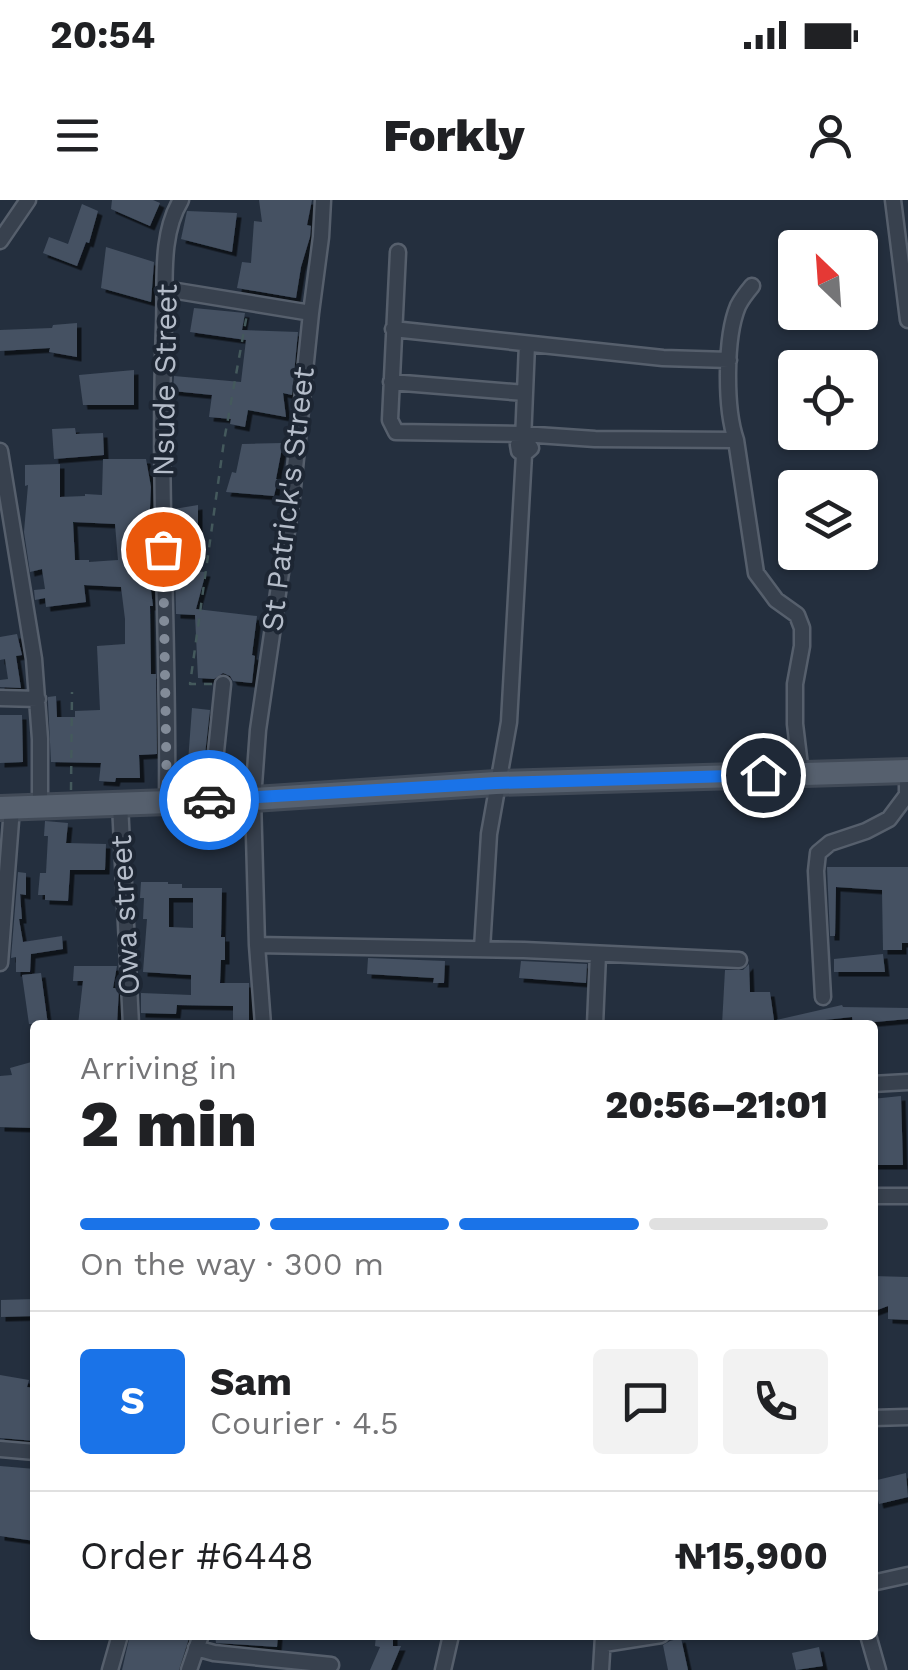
<!DOCTYPE html>
<html lang="en">
<head>
<meta charset="utf-8">
<style>
  :root { --surface:#fff; --page:#f2f2f2; --text:#202124; --muted:#757577; --line:#e0e0e0; --accent:#1a73e8 }
  body { margin:0; font-family:"Work Sans",sans-serif; background:var(--page); color:var(--text); height:100vh; display:flex; flex-direction:column; font-size:38px; white-space:nowrap }
  * { box-sizing:border-box; margin:0 }
  p { font-size:32px; color:var(--muted) }
  .icon { flex:none; width:55px; height:55px; fill:none; stroke:currentColor; stroke-width:2; stroke-linecap:round; stroke-linejoin:round }
  .map { position:relative; flex:1; overflow:hidden }
  .drawer { position:absolute; left:30px; top:820px; width:848px; height:620px; display:flex; flex-direction:column; background:var(--surface); border-radius:10px; box-shadow:0 2px 8px #0004 }
  .drawer>* { flex:none }
  .needle { width:65px; rotate:335deg }
  .buttons { position:absolute; left:778px; top:30px; display:grid; gap:20px }
  .buttons a { display:grid; place-items:center; width:100px; height:100px; border-radius:10px; background:var(--surface); box-shadow:0 2px 8px #0004; font-size:50px }
  .pin { position:absolute; display:grid; place-items:center; width:85px; height:85px; color:#fff; margin:-42px; border:5px solid #fff; border-radius:50%; box-shadow:0 2px 10px #0007 }
  .courier { position:absolute; display:grid; place-items:center; width:100px; height:100px; margin:-50px; border:8px solid #1a73e8; border-radius:50%; background:#fff; color:#222; box-shadow:0 2px 12px #0007 }
  .headline em { font-style:normal; font-weight:800 }
  .headline div { display:flex; flex-direction:column-reverse }
  .headline { display:flex; align-items:center; justify-content:space-between; height:170px; padding:0 50px }
  h1 { font-size:65px; font-weight:800; line-height:75px }
  .bar { display:grid; grid-template-columns:repeat(4,1fr); gap:15px 10px; align-content:center; height:120px; padding:0 50px }
  .bar i { height:12px; border-radius:8px; background:var(--line) }
  .bar .active { background:var(--accent) }
  .bar p { grid-column:span 4 }
  .line { display:flex; align-items:center; gap:25px; padding:0 50px; border-top:2px solid var(--line) }
  .line div { flex:1 }
  .round { display:grid; place-items:center; flex:none; width:105px; height:105px; border-radius:10px; background:var(--page) }
  .status { display:flex; justify-content:space-between; align-items:center; height:70px; padding:0 50px; background:var(--surface); direction:ltr }
  .status svg { height:28px; fill:currentColor }
  header { display:flex; justify-content:space-between; align-items:center; height:130px; padding:0 50px; background:var(--surface); font-size:45px; font-weight:800 }
  .map>svg:first-child { display:block }
  .building { fill:#455162; fill-rule:evenodd; filter:url(#shadow) }
  .lines { fill:none; stroke-linecap:round; stroke-linejoin:round }
  .street-casing { stroke:#565f6c; stroke-width:19 }
  .primary-casing { stroke:#414a57; stroke-width:28 }
  .path { stroke:#44595c; stroke-width:2.5; stroke-dasharray:8 8; stroke-linecap:butt }
  .street { stroke:#38414e; stroke-width:14 }
  .primary { stroke:#56606e; stroke-width:22 }
  .done { stroke:#828b98; stroke-width:10; stroke-dasharray:0 18 }
  .route { stroke:#1a73e8; stroke-width:12 }
  .labels { text-anchor:middle; stroke-width:8; stroke-linejoin:round; paint-order:stroke }
  .street-label { font-size:30px; fill:#b4bcc9; stroke:#1d2633 }
</style>
</head>
<body>
<div class="status"><b>20:54</b><svg viewBox="0 0 49 12"><path d="M0 12V9h3v3zM5 12V6h3v6zM10 12V3h3v9zM15 12V0h3v12zM26 1h20v11H26zM47 4h2v5h-2z"/></svg></div>
<header><svg class="icon" aria-label="menu" viewBox="0 0 24 24"><path d="M4 6h16M4 12h16M4 18h16"/></svg>Forkly<svg class="icon" aria-label="person" viewBox="0 0 24 24"><circle cx="12" cy="8" r="4"/><path d="M4 21q1-7 8-7t8 7"/></svg></header>
<div class="map">
<svg width="908" height="1470" viewBox="0 0 908 1470">
  <defs>
    <filter id="shadow"><feDropShadow dx="4.5" dy="4.5" stdDeviation="0" flood-color="#0009"/></filter>
  </defs>
  <rect width="100%" height="100%" fill="#242f3e"/>
  <path class="building" d="M112 0H153L160 3 150 26 111 9Z
    M259 0H312L307 25 311 26 310 37 301 67 296 98 237 88 242 62 251 63 254 21 262 22Z
    M82 4 98 11 89 43 86 42 77 66 43 53 49 37 68 44Z
    M187 11 237 13 232 52 181 39Z
    M106 47 154 62 151 102 101 88Z
    M194 108 245 113 242 130 298 132 292 195 283 193 286 217 248 210 245 227 230 224 231 219 209 217 212 195 173 191 174 176 241 182 246 140 190 132Z
    M77 123V157L49 152 50 148 0 151V130L52 128 53 125Z
    M134 170V205H83L79 175Z
    M75 228 76 234 103 233 104 255 54 259 52 229Z
    M283 243 276 279H278L274 296 226 292 232 272 236 273 242 244Z
    M103 259H146L151 287 149 329H152L153 348V350L146 351 153 406H150L151 474H156L157 554 139 555 140 578H116L115 582 99 581 101 563 51 562 48 502V497L56 496 57 517H75V511L100 510 97 446 125 444V419L121 387 84 385 86 402 46 407 45 398 35 400 34 390 45 389 42 369 30 372 24 332 28 285 25 286V265L60 264V297L85 296V294L102 295ZM73 322 115 324 118 360 89 362V360H75Z
    M198 305V353L174 351V309Z
    M175 370 206 372 196 409 257 416 252 455 255 456 252 483 233 481 230 476 223 473 214 479 198 478 195 415 176 414Z
    M17 434 22 455 16 456 21 488 0 487V480L8 479 5 459 0 460V437Z
    M192 508 210 510 204 564 188 562Z
    M0 515H22L23 562 0 563Z
    M45 621 68 623 66 643 106 644 105 670H70L68 701 45 700V695H38L40 673H46L48 636H44Z
    M827 667H908V743H902V750H883L882 690 836 687 835 736H830Z
    M18 672 26 673V695L20 694 22 719H19L23 742 62 736 63 749 31 754 30 772H16V757L11 758Z
    M141 682H168V684H182V688H222L221 737H225V760H221L220 783H249V825H233V806L177 805 176 814 141 813V793L191 795V775L143 772 147 719H143L144 698H140ZM169 698H193V728L169 727Z
    M883 754 885 772H834V759Z
    M368 758 445 761 444 783H433L434 778 367 774Z
    M521 761 587 764 586 783 519 778Z
    M749 764 750 792H770L774 820 750 821V825H722L725 770H743Z
    M74 766H117L113 788H119L117 825H78L83 781H73Z
    M41 773 48 825 29 824 22 775Z
    M842 805 843 807 908 808V819L853 824 852 817 807 822 808 825H772V821Z
    M35 861V928L0 927V876L12 875 10 868Z
    M901 896 903 965H872V899Z
    M872 1076 908 1077V1120L888 1119V1106L872 1112Z
    M35 1099V1116L1 1117V1100Z
    M0 1175 29 1180 27 1187 35 1188V1241L0 1238Z
    M0 1266 35 1269V1341L0 1336Z
    M906 1273 908 1297 879 1304 873 1281Z
    M130 1435H190L179 1470H122Z
    M215 1435H278L277 1447 216 1443Z
    M376 1435H393V1446H401L391 1470H370L380 1447 375 1446Z
    M681 1438 688 1470H668L663 1445 670 1441Z
    M819 1447 823 1466 796 1470 792 1453Z"/>
  <g class="lines">
    <g class="street-casing">
      <path id="street" d="M893 0 908 120
        M0 41 28 0
        M398 52 390 220 396 232 522 234 595 239 736 240
        M752 86C747 92 742 98 738 106 725 137 725 208 736 240L756 373 776 400 797 415 802 428V446L795 484V524L801 574
        M165 89 311 113
        M393 129 663 158 729 160
        M391 182 525 193
        M523 241 527 144
        M0 251 34 459 40 539V606
        M0 498 38 499
        M211 600 223 484
        M167 602C169 444 158 285 164 127 166 86 159 36 181 0
        M120 604 131 825
        M257 745 524 750 739 760
        M482 749 489 634 509 522 524 254 531 248 526 241 518 245 519 251 524 254
        M0 763 12 608
        M823 797 816 671 818 653 830 643 866 631 889 619 907 595V571
        M263 825 257 745 253 599 258 530 292 297 311 113 321 37 323 0
        M595 825 598 754
        M872 884 908 882
        M872 996H908
        M872 1218 908 1217
        M0 1249 35 1252
        M872 1383 908 1375
        M868 1435 878 1470
        M604 1444 661 1435
        M196 1448 214 1453 331 1465
        M110 1470 120 1435
        M189 1470 201 1435
        M443 1470 451 1435
        M601 1470 603 1436"/>
    </g>
    <g class="primary-casing">
      <path id="primary" d="M0 608 253 599 496 583 908 571"/>
    </g>
    <path class="path" d="M212 484H190L224 241 247 114
      M71 590 72 492"/>
    <use href="#street" class="street"/>
    <use href="#primary" class="primary"/>
  </g>
  <g class="lines">
    <path class="done" d="M163 349 167 602 209 600"/>
    <path class="route" d="M209 600 496 583 763 575"/>
  </g>
  <g class="labels">
    <g class="street-label">
      <text transform="translate(165 180) rotate(-89)" y="10">Nsude Street</text>
      <text transform="translate(288 299) rotate(-83)" y="10">St Patrick's Street</text>
      <text transform="translate(125 715) rotate(-93)" y="10">Owa street</text>
    </g>
  </g>
</svg>
<div class="buttons">
<a><svg class="needle" viewBox="-14 -14 28 28"><path d="M0-13l5 13h-10z" fill="#e53935"/><path d="M0 13l5-13h-10z" fill="#757577"/></svg></a>
<a><svg class="icon" aria-label="locate" viewBox="0 0 24 24"><circle cx="12" cy="12" r="6"/><path d="M12 2v4M12 18v4M2 12h4M18 12h4"/></svg></a>
<a><svg class="icon" aria-label="layers" viewBox="0 0 24 24"><path d="M12 4l9 5-9 5-9-5zM3 14l9 5 9-5"/></svg></a>
</div>
<div class="pin" style="left:163px;top:349px;background:#ea580c"><svg class="icon" aria-label="bag" viewBox="0 0 24 24"><path d="M5 8h14l-1 12H6zM9 8a3 3 0 0 1 6 0"/></svg></div>
<div class="pin" style="left:763px;top:575px;background:#1f2937"><svg class="icon" aria-label="home" viewBox="0 0 24 24"><path d="M3 11l9-7 9 7M6 9v11h12V9"/></svg></div>
<div class="courier" style="left:209px;top:600px"><svg class="icon" aria-label="car" viewBox="0 0 24 24"><path d="M5 17H2v-5l4-1 3-4h7l3 4 3 1v5h-3M9 17h6M6 11h13"/><circle cx="7" cy="17" r="2"/><circle cx="17" cy="17" r="2"/></svg></div>
<section class="drawer">
<div class="headline"><div><h1>2 min</h1><p>Arriving in</p></div><em>20:56–21:01</em></div>
<div class="bar"><i class="active"></i><i class="active"></i><i class="active"></i><i></i><p>On the way · 300 m</p></div>
<div class="line" style="height:180px"><b class="round" style="background:var(--accent);color:#fff">S</b><div><b>Sam</b><p>Courier · 4.5</p></div><a class="round"><svg class="icon" aria-label="chat" viewBox="0 0 24 24"><path d="M4 5h16v11H9l-5 4z"/></svg></a><a class="round"><svg class="icon" aria-label="phone" viewBox="0 0 24 24"><path d="M5 4h4l2 5-3 2q2 4 5 5l2-3 5 2v4C11 20 4 13 5 4z"/></svg></a></div>
<div class="line" style="height:130px"><div>Order #6448</div><b>₦15,900</b></div>
</section>
</div>
</body>
</html>
